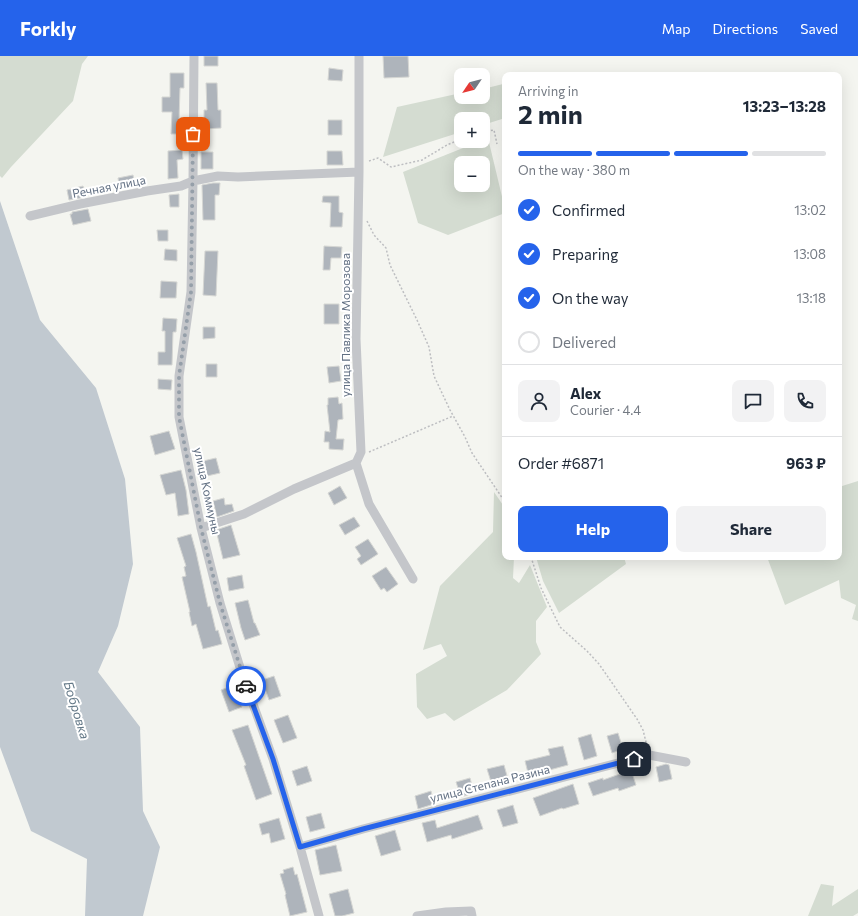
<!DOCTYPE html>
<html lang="en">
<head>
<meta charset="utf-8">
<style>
  :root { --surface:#fff; --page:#f2f2f3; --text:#1f2937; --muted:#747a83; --line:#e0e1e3; --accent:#2563eb }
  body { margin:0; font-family:Commissioner,sans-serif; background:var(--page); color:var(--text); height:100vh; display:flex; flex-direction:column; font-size:15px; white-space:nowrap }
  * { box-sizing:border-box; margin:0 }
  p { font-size:13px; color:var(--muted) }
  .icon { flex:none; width:22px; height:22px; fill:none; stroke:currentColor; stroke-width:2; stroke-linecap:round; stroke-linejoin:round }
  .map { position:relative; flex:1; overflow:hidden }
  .panel { position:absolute; left:502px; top:16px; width:340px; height:488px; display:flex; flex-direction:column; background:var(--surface); border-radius:8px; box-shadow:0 4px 16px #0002 }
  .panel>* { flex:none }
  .needle { width:26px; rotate:235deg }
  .tools { position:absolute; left:454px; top:12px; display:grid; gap:8px }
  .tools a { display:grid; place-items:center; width:36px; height:36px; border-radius:8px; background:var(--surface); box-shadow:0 4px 16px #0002; font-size:20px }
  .pin { position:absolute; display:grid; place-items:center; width:34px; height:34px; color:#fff; margin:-17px; border-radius:8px; box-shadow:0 2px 6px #0006 }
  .courier { position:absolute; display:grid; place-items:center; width:40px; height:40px; margin:-20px; border:3px solid #2563eb; border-radius:50%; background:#fff; color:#222; box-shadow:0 1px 5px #0007 }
  .head em { font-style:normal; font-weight:700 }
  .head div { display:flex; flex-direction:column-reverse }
  .head { display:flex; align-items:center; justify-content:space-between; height:68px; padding:0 16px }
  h1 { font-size:26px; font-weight:700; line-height:30px }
  .bar { display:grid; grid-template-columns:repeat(4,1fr); gap:6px 4px; align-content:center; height:48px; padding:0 16px }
  .bar i { height:5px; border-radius:3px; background:var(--line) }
  .bar .current { background:var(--accent) }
  .bar p { grid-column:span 4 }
  .line { display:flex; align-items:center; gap:10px; padding:0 16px; border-top:1px solid var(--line) }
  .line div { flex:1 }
  .round { display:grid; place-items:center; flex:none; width:42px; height:42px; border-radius:8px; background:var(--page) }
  ol { padding:0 16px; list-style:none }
  li { display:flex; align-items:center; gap:12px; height:44px }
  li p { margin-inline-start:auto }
  li .icon { padding:4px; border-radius:50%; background:var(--accent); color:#fff; stroke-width:4 }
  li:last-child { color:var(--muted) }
  li i { width:22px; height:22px; border:2px solid var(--line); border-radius:50% }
  .primary-button { display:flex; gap:8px; margin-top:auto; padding:8px 16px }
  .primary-button a { flex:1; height:46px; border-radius:8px; background:var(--accent); color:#fff; font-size:16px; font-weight:700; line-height:46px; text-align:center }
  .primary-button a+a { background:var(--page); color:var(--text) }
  header { display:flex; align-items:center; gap:24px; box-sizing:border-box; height:56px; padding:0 20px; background:var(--accent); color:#fff }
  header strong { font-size:19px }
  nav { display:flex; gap:22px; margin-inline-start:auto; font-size:14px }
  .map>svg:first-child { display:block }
  .green { fill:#d4dcd1; fill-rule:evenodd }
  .water { fill:#c1c9d0 }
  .building { fill:#aeb4bb; stroke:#d5d6d3 }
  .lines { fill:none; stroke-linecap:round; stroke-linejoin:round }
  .path { stroke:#bdbec1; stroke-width:1.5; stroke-dasharray:2 2; stroke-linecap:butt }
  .minor { stroke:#c4c6ca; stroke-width:9 }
  .done { stroke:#959fa9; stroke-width:4; stroke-dasharray:0 7.2 }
  .route { stroke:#2563eb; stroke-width:5 }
  .labels { text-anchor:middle; stroke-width:4; stroke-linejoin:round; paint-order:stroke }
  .street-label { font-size:12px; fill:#627083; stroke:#fff }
  .water-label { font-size:13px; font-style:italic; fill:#637887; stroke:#fff }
</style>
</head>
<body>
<header>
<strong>Forkly</strong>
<nav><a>Map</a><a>Directions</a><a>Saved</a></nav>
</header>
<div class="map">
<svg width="858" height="860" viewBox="0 0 858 860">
  <rect width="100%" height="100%" fill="#f4f5f0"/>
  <path class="green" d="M0 0H88L82 8 73 45 11 111 2 122 0 120Z
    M503 28 505 30V62L483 69V63H461V76L383 101 397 51 461 37V41H483V33Z
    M488 82 504 149H505V157L448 179 418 167 403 116ZM461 107H483V129H461Z
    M858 425V565L852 563 856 549 841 542 839 524 785 549 767 501H839V431Z
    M494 436 505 452V501H514L513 522 519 527 530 509 547 551 536 565V586L541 598 507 634 454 665 445 657 427 663 417 651 416 618 447 600 441 588 423 594 440 530 493 476Z
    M536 501H624L626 508 559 557 543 525Z
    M821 828 834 830 832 850 858 833V857L853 860H808Z"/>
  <path class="water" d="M0 145 40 264 96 332 125 423 133 508 118 570 98 616 140 671 143 755 160 791 143 860H85L87 803 31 775 0 691Z"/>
  <path class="building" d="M204 0H218V10H204Z
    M383 0H408L409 21 384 22Z
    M329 12 343 14 342 25 328 24Z
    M170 17H184V32H180L179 65H184V78H171L172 56H162V41H170Z
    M206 27H217L218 54H221V72L204 73V54H207Z
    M328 64H342V79H328Z
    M182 94 183 103 177 104 178 122 168 123V95Z
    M327 95H342L343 109H327Z
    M201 96H213V113H201Z
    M133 119 135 130 120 133 118 122Z
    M213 127H220L219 139H215V164H203L202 129Z
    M83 130 86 141 69 144 67 134Z
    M179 138V151H170L169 139Z
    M323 140H339V156L343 157 342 171H330L331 147 322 146Z
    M88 153 91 165 73 169 70 158H72V156Z
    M157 174H168V185H158Z
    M324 190 342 191 341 202H331L330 214H323Z
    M165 193 177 194V205L164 204Z
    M205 195H218L216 240 203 239Z
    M161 225 177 226 176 242H160Z
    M324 248H339V268H324Z
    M163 262 177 263 176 276H173L172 309H158V296H165V275H162Z
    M203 271H215V282L203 283Z
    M206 308H217V321H206Z
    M339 310 341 325 329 327 327 311Z
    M158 323 172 324 171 334 158 333Z
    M338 341 339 348 342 347 343 363 338 364 336 383H344L343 394 329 393V386H324L325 375 330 376 327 349H328V342Z
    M169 375 175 393 155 399 150 380Z
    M216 402 220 417 207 420 203 405Z
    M181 414 186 434 189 458 178 460 175 437 166 439 160 419Z
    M340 430 347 442 334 449 328 437Z
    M224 442 225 449 232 448 234 455 217 461 213 445Z
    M354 461 360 470 345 479 339 469Z
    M231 469 240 499 223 503 216 474Z
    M191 478 196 496 208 551 210 550 216 575 218 574 222 588 203 593 196 568 192 570 189 556H190L182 521 186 520 184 511 186 510 177 482Z
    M368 483 378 498 361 509 357 503 361 500 355 491Z
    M386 511 398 528 387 536 384 532 381 534 372 520Z
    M242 519 244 532 229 535 227 522Z
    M248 544 254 567H255L260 579 245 584 241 572 235 547Z
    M274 620 281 640 269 644 262 624Z
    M234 629 242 651 229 656 221 634Z
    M288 659 297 682 283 687 274 664Z
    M248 669 272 738 256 744 244 710 246 709 232 674Z
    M618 677 623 693 612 697 607 680Z
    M591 678 597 700 584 704 578 682Z
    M563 690 568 709 542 716V717L529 721 525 705 550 699 548 693Z
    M666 708 669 709 672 723 659 726 656 711Z
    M504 709 509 727 493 732 487 713Z
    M307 710 312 725 297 730 292 715Z
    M631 714 636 729 619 735 618 732 593 740 588 727 603 722V724Z
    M470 722 474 737 461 741 456 726Z
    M573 728 579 748 563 753 562 752 540 760 533 742Z
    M431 735 434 748 418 753 415 740Z
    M513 749 518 767 503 771 497 754Z
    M321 757 325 772 310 776 306 761Z
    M478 759 483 773 452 783 451 779 427 786 422 767 435 764 437 772Z
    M279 762 285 783 271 787 269 777 262 779 259 768Z
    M395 774 401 794 381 800 375 780Z
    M336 789 342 815 320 819 315 794Z
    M293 811 295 819 297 818 307 856 290 860 285 839 286 838 280 818 284 817 283 814Z
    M348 833 354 857 342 860H335L329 838Z"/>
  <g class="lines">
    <path class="path" d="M483 76 494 74 497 88
      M369 105 378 102 391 111 422 104 447 89 461 83
      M367 165 374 179 386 192 390 209 417 264 429 291 434 320 450 354 465 381 472 397 505 446
      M369 396 453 360
      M531 501 541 532 560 571 587 595 599 608 637 663 643 674 647 690"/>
    <path class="minor" d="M194 0 193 125 191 236 179 320V361L201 472 220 547 242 618 273 703 300 791 319 860
      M359 0V116L356 283 361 396 356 407 369 448 413 523
      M30 160 80 148 147 135 181 130 193 125 218 120 238 121 359 116
      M201 472 244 458 294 433 356 407
      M300 791 363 773 649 699 686 706
      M417 860 446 856 471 855 472 860"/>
  </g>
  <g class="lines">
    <path class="done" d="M193 78 191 236 179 320V361L201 472 220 547 246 630"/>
    <path class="route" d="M246 630 273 703 300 791 363 773 634 703"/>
  </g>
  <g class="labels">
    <g class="street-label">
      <text transform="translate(109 131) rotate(-11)" y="4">Речная улица</text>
      <text transform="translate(346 269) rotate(-90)" y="4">улица Павлика Морозова</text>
      <text transform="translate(207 435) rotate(78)" y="4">улица Коммуны</text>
      <text transform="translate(490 728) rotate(-14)" y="4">улица Степана Разина</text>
    </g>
    <g class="water-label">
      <text transform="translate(77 654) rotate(73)" y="5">Бобровка</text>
    </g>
  </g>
</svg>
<div class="tools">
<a><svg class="needle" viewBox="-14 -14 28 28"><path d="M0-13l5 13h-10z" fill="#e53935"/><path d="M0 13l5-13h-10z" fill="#747a83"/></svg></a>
<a>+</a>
<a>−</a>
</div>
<div class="pin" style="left:193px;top:78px;background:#ea580c"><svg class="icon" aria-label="bag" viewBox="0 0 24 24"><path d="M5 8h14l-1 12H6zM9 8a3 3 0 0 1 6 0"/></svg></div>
<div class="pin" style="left:634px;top:703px;background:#1f2937"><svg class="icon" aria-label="home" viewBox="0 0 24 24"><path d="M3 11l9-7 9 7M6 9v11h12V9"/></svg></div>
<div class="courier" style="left:246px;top:630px"><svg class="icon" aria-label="car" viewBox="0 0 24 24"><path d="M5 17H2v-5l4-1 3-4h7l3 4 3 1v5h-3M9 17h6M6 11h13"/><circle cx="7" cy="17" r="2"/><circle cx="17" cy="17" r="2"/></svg></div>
<section class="panel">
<div class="head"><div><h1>2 min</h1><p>Arriving in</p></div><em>13:23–13:28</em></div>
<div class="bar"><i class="current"></i><i class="current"></i><i class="current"></i><i></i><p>On the way · 380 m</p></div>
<ol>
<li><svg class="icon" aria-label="check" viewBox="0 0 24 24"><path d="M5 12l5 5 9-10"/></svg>Confirmed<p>13:02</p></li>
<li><svg class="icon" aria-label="check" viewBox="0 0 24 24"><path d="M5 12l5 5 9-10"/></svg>Preparing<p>13:08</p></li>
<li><svg class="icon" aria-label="check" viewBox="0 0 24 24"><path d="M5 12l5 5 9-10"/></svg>On the way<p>13:18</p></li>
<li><i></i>Delivered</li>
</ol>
<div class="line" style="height:72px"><a class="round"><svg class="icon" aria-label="person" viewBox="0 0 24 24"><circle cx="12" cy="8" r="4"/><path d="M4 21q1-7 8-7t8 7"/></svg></a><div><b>Alex</b><p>Courier · 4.4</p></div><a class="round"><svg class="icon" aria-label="chat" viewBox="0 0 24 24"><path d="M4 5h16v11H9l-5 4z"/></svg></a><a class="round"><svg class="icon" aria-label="phone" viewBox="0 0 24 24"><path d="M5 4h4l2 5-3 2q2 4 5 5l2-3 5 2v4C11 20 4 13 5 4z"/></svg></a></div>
<div class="line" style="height:52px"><div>Order #6871</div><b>963 ₽</b></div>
<div class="primary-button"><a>Help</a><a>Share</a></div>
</section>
</div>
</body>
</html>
